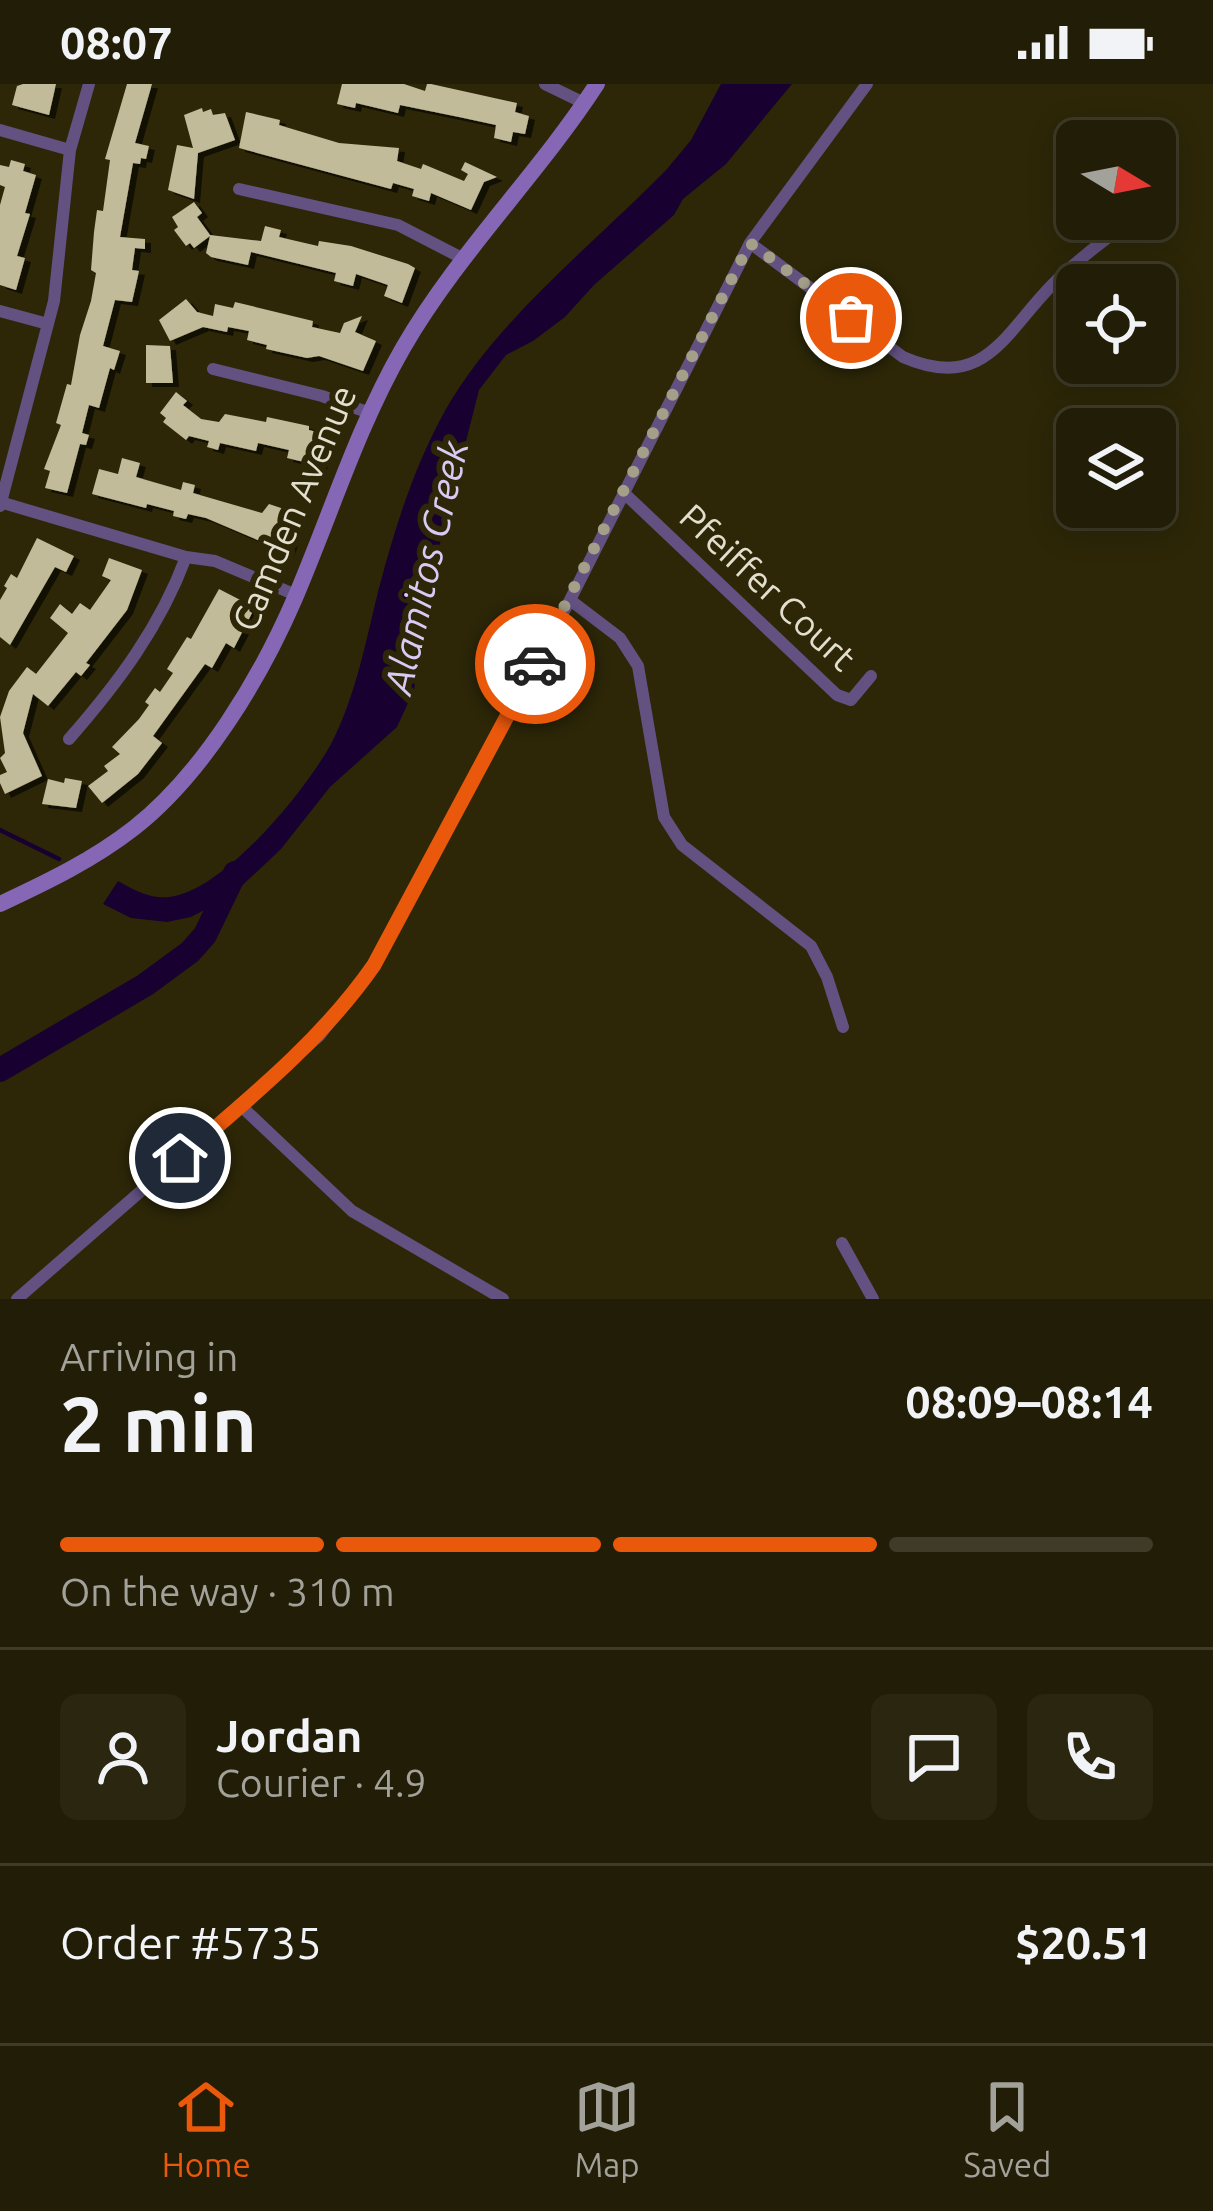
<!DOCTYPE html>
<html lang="en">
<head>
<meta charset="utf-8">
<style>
  :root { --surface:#221d06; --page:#2a2610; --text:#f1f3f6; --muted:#a2a29b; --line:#3f3b28; --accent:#ea580c }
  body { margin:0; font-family:Ubuntu,sans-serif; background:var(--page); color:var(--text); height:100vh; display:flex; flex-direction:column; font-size:45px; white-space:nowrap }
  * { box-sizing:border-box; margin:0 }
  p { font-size:39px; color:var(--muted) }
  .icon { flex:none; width:66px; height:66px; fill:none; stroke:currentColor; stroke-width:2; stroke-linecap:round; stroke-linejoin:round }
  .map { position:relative; height:1215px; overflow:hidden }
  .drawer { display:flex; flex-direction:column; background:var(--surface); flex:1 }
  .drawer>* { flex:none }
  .needle { width:78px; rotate:100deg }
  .fabs { position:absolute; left:1056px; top:36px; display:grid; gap:24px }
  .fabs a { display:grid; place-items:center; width:120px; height:120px; border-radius:18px; background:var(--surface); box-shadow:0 6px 30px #0003,0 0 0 3px var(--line); font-size:60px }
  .pin { position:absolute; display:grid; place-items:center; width:102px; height:102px; color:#fff; margin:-51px; border:6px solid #fff; border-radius:50%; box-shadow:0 3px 12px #0007 }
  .courier { position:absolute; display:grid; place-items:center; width:120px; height:120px; margin:-60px; border:9px solid #ea580c; border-radius:50%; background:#fff; color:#222; box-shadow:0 3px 15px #0007 }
  .headline em { font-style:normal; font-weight:600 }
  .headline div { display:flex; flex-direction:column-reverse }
  .headline { display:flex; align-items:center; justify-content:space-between; height:204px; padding:0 60px }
  h1 { font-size:78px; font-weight:600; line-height:90px }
  .bar { display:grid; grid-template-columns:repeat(4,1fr); gap:18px 12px; align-content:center; height:144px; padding:0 60px }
  .bar i { height:15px; border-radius:9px; background:var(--line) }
  .bar .selected { background:var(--accent) }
  .bar p { grid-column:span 4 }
  .line { display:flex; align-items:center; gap:30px; padding:0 60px; border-top:3px solid var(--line) }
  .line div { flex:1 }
  .round { display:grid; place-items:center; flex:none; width:126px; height:126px; border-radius:18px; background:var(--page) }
  .status { display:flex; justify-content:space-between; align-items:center; height:84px; padding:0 60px; background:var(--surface); direction:ltr }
  .status svg { height:33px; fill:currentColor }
  .dock { display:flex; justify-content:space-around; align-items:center; height:168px; border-top:3px solid var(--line); background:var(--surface); font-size:33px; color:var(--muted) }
  .dock a { display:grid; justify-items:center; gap:6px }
  .dock .selected { color:var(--accent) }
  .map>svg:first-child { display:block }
  .water { fill:#180031 }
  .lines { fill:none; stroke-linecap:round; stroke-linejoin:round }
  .stream { stroke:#180031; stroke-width:4.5 }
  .river { stroke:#180031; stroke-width:24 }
  .building { fill:#c1bb99; filter:url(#shadow) }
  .street { stroke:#635182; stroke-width:12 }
  .secondary { stroke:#8567b6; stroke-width:16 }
  .done { stroke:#a39f89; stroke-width:12; stroke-dasharray:0 21.6 }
  .route { stroke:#ea580c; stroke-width:15 }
  .labels { text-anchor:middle; stroke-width:12; stroke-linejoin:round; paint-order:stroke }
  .street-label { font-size:36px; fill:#e2dfce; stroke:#2d2708 }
  .water-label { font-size:39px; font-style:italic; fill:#d8caf4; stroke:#2d2708 }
</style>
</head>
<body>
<div class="status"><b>08:07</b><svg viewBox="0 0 49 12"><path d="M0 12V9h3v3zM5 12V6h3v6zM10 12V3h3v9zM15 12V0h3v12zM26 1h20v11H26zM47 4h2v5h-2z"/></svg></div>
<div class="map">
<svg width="1213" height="1215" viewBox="0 0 1213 1215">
  <defs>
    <filter id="shadow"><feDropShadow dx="6" dy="4" stdDeviation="0" flood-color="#0009"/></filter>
  </defs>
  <rect width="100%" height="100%" fill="#2d2708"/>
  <path class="water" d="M721 0H792L726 80 683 115 674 131 594 201 565 233 533 257 506 271 479 306 429 503 414 606 397 643 330 703 281 765 231 812 191 833 167 838 131 834 103 820 118 797C134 806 150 815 169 813 223 808 306 706 331 660 356 612 366 556 379 504 395 443 415 380 446 325 498 234 594 160 667 85L691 56Z"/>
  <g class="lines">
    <path class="stream" d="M0 746 59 775"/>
    <path class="river" d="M0 986 145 901 190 868 205 851 235 789"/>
  </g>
  <path class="building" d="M23 0H56L49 31 12 21 17 2Z
    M127 0H152L135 59 149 62 146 75 141 74 140 80 133 79 120 153 145 155V165L135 164 132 186 139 187 132 218 115 216 103 262 120 267 114 286 110 284 99 324 89 321 82 349 89 351 86 361 80 360 67 409 45 404 50 387 44 385 61 341 56 339 67 300 71 301 80 251 91 217 96 189 91 186 94 148 97 126 103 127 110 76 105 75Z
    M342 0H404L425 7 427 0H431L517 19 515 28 529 32 525 50 513 48 511 58 494 54 496 41 459 33 400 21 398 29 356 19 355 24 337 20Z
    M202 24 203 28 211 25 213 31 225 29 235 56 198 69 194 115 168 106 177 61 193 64 184 31Z
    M246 28 280 36 279 41 339 59 399 64 397 77 421 85 423 80 464 97 468 90 461 86 465 78 497 93 484 98 471 126 431 109 429 117 412 112 414 105 393 99 391 105 239 64Z
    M11 76 25 80 23 87 36 91 25 129 30 130 17 172 25 174 16 206 0 201V121L5 103 0 101V81L9 83Z
    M194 118 202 129 197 133 210 151 261 157 265 142 281 146 279 153 318 162 319 157 351 162 408 180 415 184 402 219 384 212 388 201 356 190 353 202 334 197 336 189 251 168 248 181 211 173 206 169 210 152 194 164 190 159 186 162 174 146 178 143 172 133Z
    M186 215 197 228 213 232 215 220 233 224 235 218 313 237 312 243 340 249 344 239 362 232 355 248 376 257 363 287 319 272 307 274 266 265 267 261 247 256 249 247 228 243 227 248 203 243 170 257 159 236Z
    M146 261 170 262 173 299H146Z
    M176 308 187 317 183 321 201 335 219 338 225 330 266 338 267 333 309 342V346L328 351 321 382 287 374 289 366 258 359 256 367 220 359 218 366 207 363 209 357 189 352 186 356 163 338 166 334 160 329Z
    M122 374 140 379 136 393 181 406 183 398 195 401 193 409 262 429 269 420 302 431 288 469 206 434 188 430 186 435 173 432 174 427 147 420 146 424 92 410 99 385 118 390Z
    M37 454 74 472 66 488 55 483 10 561 0 553V516L7 504 4 502 11 490 17 494Z
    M109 474 142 486 127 526 86 579 90 581 81 592 76 588 48 622 33 610 23 649 42 692 5 710 0 699V691L7 688 0 674 5 669 0 633 9 607 27 583 36 590 68 549 50 534 60 520 72 530 80 519 90 526 111 496 102 492Z
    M219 505 252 522 249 527 252 529 234 564 226 559 212 584 205 580 153 652 162 659 138 690 102 719 88 702 108 687 104 682 120 670 112 663 139 635 149 621 145 618 155 604 160 608 173 589 167 585 187 553 191 555Z
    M65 694 82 697 76 724 42 720 48 695 64 699Z"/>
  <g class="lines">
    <path class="street" d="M545 0 584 19
      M0 46 70 66
      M239 105 398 141 462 174
      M1155 112 1161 105
      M750 159 903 273C985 309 1005 248 1053 200 1078 175 1105 155 1133 135
      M0 227 48 240
      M213 285 322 312 367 328
      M623 408 837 611 851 616 871 592
      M0 418 186 473 215 477 296 511
      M0 422 54 217 70 66 89 0
      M570 516 620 554 638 582 664 733 682 761 811 862 827 893 843 943
      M69 655C118 599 160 543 186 473
      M241 1022 352 1127 503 1215
      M842 1159 873 1215
      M17 1215 319 952 374 881 570 516 750 159 867 0"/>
    <path class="secondary" d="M0 820C47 798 93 776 134 744 203 690 261 593 295 514 331 430 357 344 403 264 458 169 537 92 597 0"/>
  </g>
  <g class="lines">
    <path class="done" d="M535 580 750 159 851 234"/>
    <path class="route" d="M180 1074C250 1014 321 957 374 881L535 580"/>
  </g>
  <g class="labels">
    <g class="street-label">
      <text transform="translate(294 424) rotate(-67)" y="13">Camden Avenue</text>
      <text transform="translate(768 503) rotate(43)" y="13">Pfeiffer Court</text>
    </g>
    <g class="water-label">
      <text transform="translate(426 483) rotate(-77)" y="14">Alamitos Creek</text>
    </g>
  </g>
</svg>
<div class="fabs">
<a><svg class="needle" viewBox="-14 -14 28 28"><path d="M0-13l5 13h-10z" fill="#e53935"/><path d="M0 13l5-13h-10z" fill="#a2a29b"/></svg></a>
<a><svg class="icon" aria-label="locate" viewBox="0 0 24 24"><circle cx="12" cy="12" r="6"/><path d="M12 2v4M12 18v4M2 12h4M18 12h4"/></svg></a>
<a><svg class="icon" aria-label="layers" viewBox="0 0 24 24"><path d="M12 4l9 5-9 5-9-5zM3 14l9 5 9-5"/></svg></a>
</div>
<div class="pin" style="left:851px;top:234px;background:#ea580c"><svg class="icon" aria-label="bag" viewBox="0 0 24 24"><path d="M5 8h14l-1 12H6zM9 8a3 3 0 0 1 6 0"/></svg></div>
<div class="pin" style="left:180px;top:1074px;background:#1f2937"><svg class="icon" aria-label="home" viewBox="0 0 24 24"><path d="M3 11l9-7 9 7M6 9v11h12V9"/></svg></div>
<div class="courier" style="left:535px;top:580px"><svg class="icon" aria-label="car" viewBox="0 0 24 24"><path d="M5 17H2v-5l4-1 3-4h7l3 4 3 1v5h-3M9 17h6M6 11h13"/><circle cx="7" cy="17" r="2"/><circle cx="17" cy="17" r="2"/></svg></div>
</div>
<section class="drawer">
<div class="headline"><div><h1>2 min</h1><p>Arriving in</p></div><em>08:09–08:14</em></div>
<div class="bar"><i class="selected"></i><i class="selected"></i><i class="selected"></i><i></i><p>On the way · 310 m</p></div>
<div class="line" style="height:216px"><a class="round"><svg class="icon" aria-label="person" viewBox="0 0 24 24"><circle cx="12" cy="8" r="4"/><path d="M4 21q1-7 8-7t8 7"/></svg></a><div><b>Jordan</b><p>Courier · 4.9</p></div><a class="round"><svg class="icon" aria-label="chat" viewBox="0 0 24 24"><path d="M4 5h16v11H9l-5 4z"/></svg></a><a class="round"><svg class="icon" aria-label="phone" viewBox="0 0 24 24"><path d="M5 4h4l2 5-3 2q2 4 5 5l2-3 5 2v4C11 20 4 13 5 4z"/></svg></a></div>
<div class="line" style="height:156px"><div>Order #5735</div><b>$20.51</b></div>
</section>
<nav class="dock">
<a class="selected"><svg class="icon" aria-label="home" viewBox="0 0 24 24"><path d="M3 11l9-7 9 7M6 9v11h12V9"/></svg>Home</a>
<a><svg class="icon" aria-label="map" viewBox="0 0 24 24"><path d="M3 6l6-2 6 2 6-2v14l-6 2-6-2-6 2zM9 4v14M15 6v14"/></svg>Map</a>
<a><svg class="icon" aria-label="saved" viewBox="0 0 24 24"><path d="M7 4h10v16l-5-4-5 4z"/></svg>Saved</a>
</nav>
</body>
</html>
